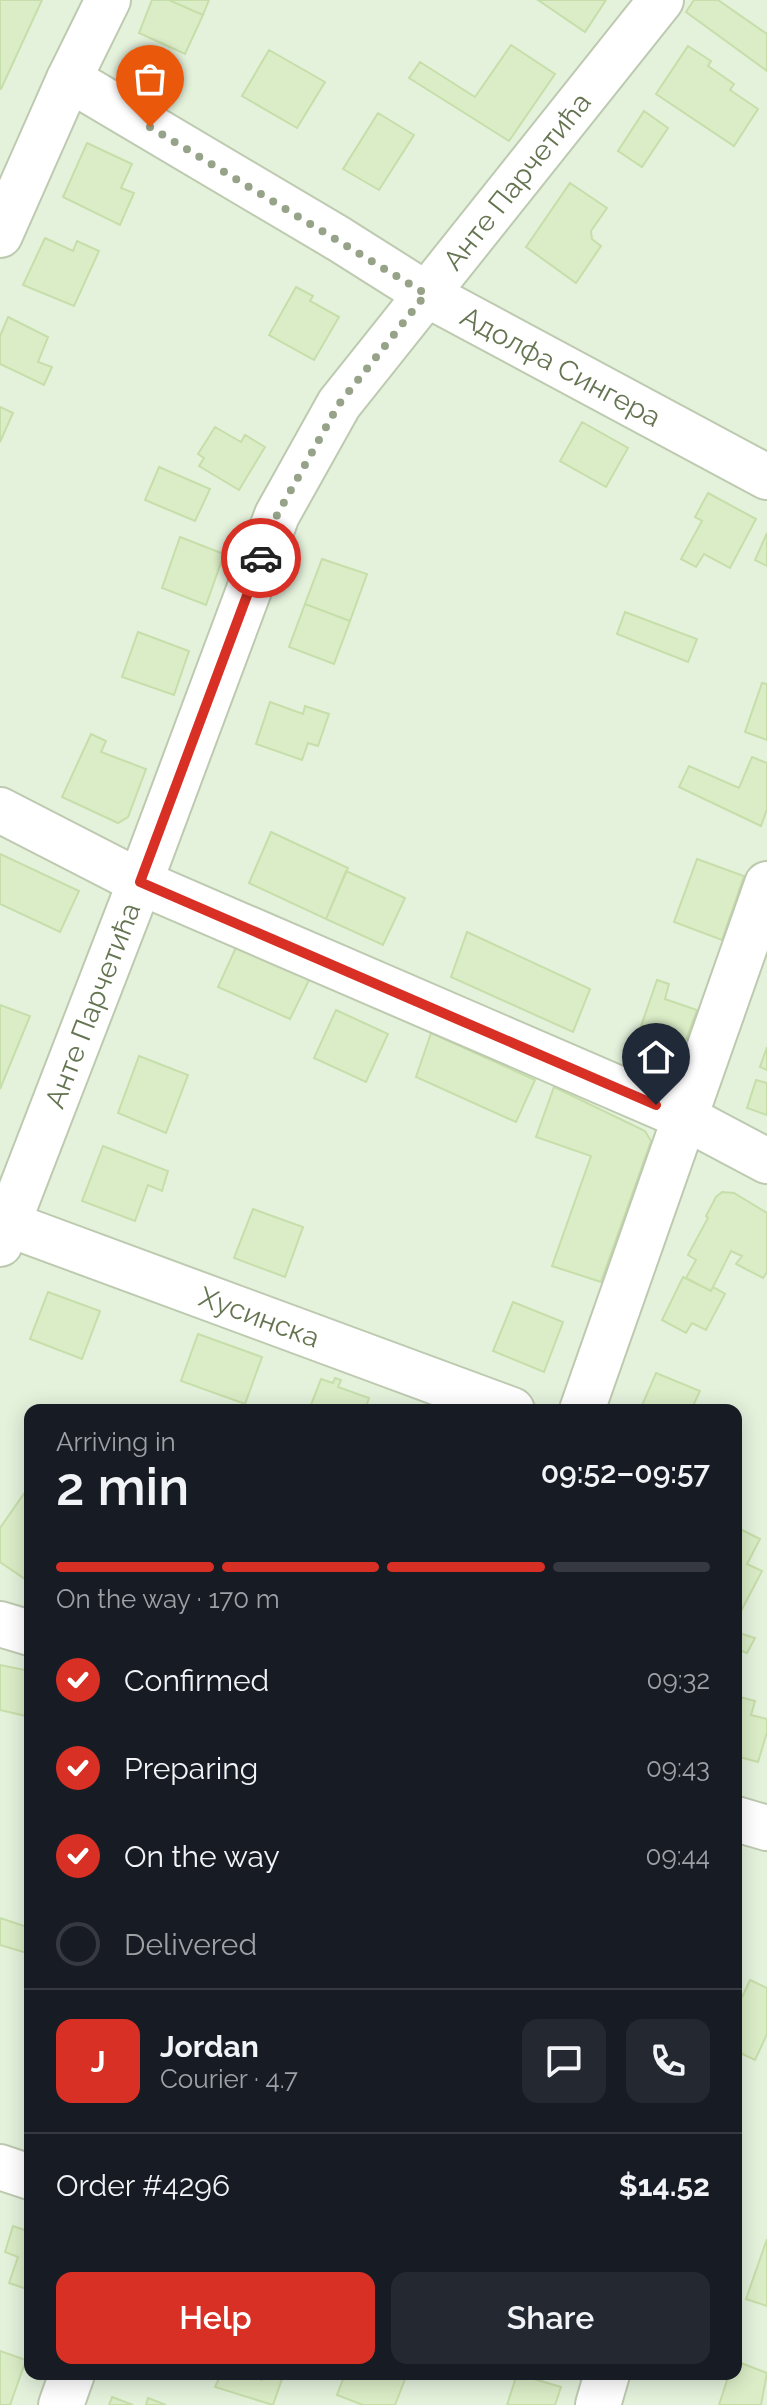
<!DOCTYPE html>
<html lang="en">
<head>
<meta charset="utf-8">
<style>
  :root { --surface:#171b24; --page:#242831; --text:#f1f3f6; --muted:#9ea1a6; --line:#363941; --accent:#d93025 }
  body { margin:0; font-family:Raleway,sans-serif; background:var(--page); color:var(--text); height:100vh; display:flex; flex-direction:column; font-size:30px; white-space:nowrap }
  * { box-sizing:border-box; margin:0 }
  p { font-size:26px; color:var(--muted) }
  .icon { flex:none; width:44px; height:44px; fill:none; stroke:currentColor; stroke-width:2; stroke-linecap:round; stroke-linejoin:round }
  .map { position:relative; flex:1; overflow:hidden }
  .drawer { position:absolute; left:24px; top:1404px; width:718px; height:976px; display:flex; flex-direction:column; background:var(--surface); border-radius:16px; box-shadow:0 4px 20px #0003 }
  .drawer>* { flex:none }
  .pin { position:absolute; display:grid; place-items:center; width:68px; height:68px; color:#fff; margin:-82px -34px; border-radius:50% 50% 50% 0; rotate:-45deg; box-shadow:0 0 8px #0007 }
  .pin .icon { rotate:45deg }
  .courier { position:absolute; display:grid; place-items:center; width:80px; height:80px; margin:-40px; border:6px solid #d93025; border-radius:50%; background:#fff; color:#222; box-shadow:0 2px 10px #0007 }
  .head em { font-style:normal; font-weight:600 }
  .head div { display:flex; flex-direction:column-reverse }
  .head { display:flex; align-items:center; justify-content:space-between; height:136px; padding:0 32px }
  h1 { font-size:52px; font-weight:600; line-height:60px }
  .bar { display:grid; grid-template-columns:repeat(4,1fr); gap:12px 8px; align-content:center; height:96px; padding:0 32px }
  .bar i { height:10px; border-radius:6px; background:var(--line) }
  .bar .active { background:var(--accent) }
  .bar p { grid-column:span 4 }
  .line { display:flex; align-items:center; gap:20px; padding:0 32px; border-top:2px solid var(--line) }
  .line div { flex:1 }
  .round { display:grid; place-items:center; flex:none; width:84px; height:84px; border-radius:16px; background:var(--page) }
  ol { padding:0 32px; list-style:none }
  li { display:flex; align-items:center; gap:24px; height:88px }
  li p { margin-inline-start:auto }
  li .icon { padding:8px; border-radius:50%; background:var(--accent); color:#fff; stroke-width:4 }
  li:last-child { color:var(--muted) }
  li i { width:44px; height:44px; border:4px solid var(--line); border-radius:50% }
  .action { display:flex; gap:16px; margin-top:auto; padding:16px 32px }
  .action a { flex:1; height:92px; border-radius:16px; background:var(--accent); color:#fff; font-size:32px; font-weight:600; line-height:92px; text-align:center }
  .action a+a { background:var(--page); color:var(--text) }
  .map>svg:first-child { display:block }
  .residential { fill:#e4f2dc; fill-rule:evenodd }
  .building { fill:#dbedc7; stroke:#c6dea9; stroke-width:2 }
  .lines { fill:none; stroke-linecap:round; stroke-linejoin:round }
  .minor-casing { stroke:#bdcab0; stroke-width:48 }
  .minor { stroke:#fff; stroke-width:44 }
  .done { stroke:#96a388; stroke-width:8; stroke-dasharray:0 14.4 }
  .route { stroke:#d93025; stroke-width:10 }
  .labels { text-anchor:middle; stroke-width:6; stroke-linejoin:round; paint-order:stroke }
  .street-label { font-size:28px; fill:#657451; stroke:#f6fdf3 }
</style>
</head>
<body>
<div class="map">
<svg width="767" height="2405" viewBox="0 0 767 2405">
  <rect width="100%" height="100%" fill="#f1fbed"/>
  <path class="residential" d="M0 0H767V2405H0ZM30 1410H736V2374H30Z"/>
  <path class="building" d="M0 0H42L1 89H0Z
    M152 0H169L203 15 185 54 139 33Z
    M169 0H209L203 15Z
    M538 0H606L585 32Z
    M694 0H718L767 34V71L686 12Z
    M511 45 555 74 509 141 409 78 420 62 475 97Z
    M688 46 711 61 708 66 734 84 730 90 758 109 734 146 656 94Z
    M269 50 325 82 297 128 242 96Z
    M644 111 668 128 642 167 618 151Z
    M378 113 414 135 379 190 343 169Z
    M87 143 132 164 121 188 134 193 120 225 63 197Z
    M570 183 607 208 591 231 592 239 601 246 576 283 526 247Z
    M45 238 73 251 77 241 99 251 74 306 23 285Z
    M296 287 313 296 310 301 339 317 314 360 269 335Z
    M8 317 48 337 38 362 52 367 44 385 0 364V336Z
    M0 407 13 413 0 442Z
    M582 422 628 448 606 487 560 461Z
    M215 427 241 442 245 435 265 447 239 490 199 466 204 458 198 454Z
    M159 467 210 489 195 521 145 500Z
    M708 493 756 519 730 568 704 554 696 567 681 559 702 521 695 517Z
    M767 533V566L755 560Z
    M180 537 224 554 206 605 162 588Z
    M322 559 367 574 350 621 305 604Z
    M305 604 350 621 334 664 289 647Z
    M625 612 697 639 688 662 617 634Z
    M138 632 189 651 174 695 122 677Z
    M762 683 767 684V740L745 732Z
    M270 702 303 714 305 706 329 714 318 746 308 743 302 760 256 744Z
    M91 734 106 741 101 752 146 769 128 817 118 823 62 797Z
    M752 757 767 763V809L761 826 679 787 689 766 739 788Z
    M271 832 348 868 326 919 249 883Z
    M0 854 79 891 60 932 0 904Z
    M697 859 744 876 722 940 674 922Z
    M346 871 405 898 383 945 326 919Z
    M467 932 590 989 573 1032 451 977Z
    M238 943 311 976 290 1019 218 987Z
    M657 980 669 984 665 999 697 1010 672 1078 630 1058Z
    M0 1005 30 1016 0 1089Z
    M336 1010 388 1034 366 1082 314 1058Z
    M431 1033 535 1080 516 1122 416 1077Z
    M767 1047V1070L760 1067Z
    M139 1056 188 1075 166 1133 118 1113Z
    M756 1080 767 1083V1115L747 1108Z
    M554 1087 645 1131 651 1141 601 1282 552 1266 591 1156 536 1137Z
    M103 1146 168 1171 162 1191 148 1185 135 1221 82 1201Z
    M722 1192 734 1193 767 1213V1272L763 1278 736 1264 742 1256 731 1251 711 1291 686 1278 696 1260 688 1255 708 1218 706 1216 716 1197Z
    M253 1209 303 1227 285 1277 234 1258Z
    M683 1277 711 1291 713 1287 725 1294 706 1330 692 1323 686 1333 662 1320Z
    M48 1292 100 1311 82 1359 30 1339Z
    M513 1302 563 1322 544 1372 493 1351Z
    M198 1334 262 1357 245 1404 181 1381Z
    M656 1373 700 1391 691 1410H640Z
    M335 1378 341 1380 338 1387 369 1398 365 1410H309L321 1379 333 1383Z
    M30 1485V1571L25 1579 0 1562V1528Z
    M738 1528 760 1539 747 1564 762 1571 741 1611 736 1608Z
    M736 1632 755 1638 747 1653 736 1649Z
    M0 1665 30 1671V1717L0 1710Z
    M736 1696 755 1701 751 1715 767 1719V1732L758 1762 736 1756Z
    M0 1918 30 1928V1954L0 1945Z
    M750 1980 767 1988V2034L755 2060 736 2051V2010Z
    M13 2226 30 2232V2290L9 2283 18 2257 5 2252Z
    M767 2239V2306L746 2299Z
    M0 2351 26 2360 10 2405H0Z
    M736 2361 767 2373 761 2405H719L729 2374H736Z
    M221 2374H245L262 2380 264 2374H270L282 2379 273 2405 215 2387Z
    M345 2374H407L395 2405H363L337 2395Z
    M517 2374 561 2387 555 2405H507Z
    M112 2397 133 2405H109Z
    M148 2398 166 2405H146Z"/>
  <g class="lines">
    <g class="minor-casing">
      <g id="minor">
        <path id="s1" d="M69 79 339 239 426 294 767 477"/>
        <path d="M0 235 69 79 108 0"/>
        <path d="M0 810 140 882 684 1117 767 1161"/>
        <path id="s2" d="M8 1224 512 1410"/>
        <path id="s3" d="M0 1244 140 882 277 515 339 404 661 0"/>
        <path d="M582 1410 767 884"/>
        <path d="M0 1624 30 1633"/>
        <path d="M736 1819 767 1828"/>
        <path d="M0 2167 30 2177"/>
        <path d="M61 2405 72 2374"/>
        <path d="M598 2405 607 2374"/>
      </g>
    </g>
    <use href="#minor" class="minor"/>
  </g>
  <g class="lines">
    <path class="done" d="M150 127 426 294 339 404 277 515 261 558"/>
    <path class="route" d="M261 558 140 882 656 1105"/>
  </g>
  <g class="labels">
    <g class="street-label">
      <text dy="10" stroke="none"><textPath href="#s3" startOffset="1192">Анте Парчетића</textPath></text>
      <text dy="10" stroke="none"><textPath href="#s1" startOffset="570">Адолфа Сингера</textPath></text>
      <text dy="10" stroke="none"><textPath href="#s3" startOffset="256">Анте Парчетића</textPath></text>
      <text dy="10" stroke="none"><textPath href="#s2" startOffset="268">Хусинска</textPath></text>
    </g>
  </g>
</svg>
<div class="pin" style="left:150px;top:127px;background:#ea580c"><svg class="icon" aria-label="bag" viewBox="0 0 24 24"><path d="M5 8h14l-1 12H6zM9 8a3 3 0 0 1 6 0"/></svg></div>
<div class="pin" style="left:656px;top:1105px;background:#1f2937"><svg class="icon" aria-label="home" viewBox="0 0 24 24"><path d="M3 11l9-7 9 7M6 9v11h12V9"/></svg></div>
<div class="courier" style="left:261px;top:558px"><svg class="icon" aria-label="car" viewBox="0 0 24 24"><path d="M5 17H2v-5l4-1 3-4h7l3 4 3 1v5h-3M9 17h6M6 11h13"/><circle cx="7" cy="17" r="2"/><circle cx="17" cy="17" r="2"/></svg></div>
<section class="drawer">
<div class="head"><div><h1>2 min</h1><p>Arriving in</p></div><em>09:52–09:57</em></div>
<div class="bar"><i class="active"></i><i class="active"></i><i class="active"></i><i></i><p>On the way · 170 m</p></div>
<ol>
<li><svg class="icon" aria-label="check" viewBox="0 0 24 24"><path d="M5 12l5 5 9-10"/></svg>Confirmed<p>09:32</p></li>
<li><svg class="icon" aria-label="check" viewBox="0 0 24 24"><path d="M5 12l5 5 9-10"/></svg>Preparing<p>09:43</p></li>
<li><svg class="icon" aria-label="check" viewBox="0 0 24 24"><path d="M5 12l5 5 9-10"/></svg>On the way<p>09:44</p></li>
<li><i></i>Delivered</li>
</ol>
<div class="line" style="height:144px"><b class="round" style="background:var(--accent);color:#fff">J</b><div><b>Jordan</b><p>Courier · 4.7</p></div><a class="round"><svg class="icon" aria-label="chat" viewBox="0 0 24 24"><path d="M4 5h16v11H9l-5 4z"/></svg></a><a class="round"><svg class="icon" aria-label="phone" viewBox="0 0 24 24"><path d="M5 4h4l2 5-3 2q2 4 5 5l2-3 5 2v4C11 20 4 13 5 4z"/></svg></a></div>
<div class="line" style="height:104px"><div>Order #4296</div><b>$14.52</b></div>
<div class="action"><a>Help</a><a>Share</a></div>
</section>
</div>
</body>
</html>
